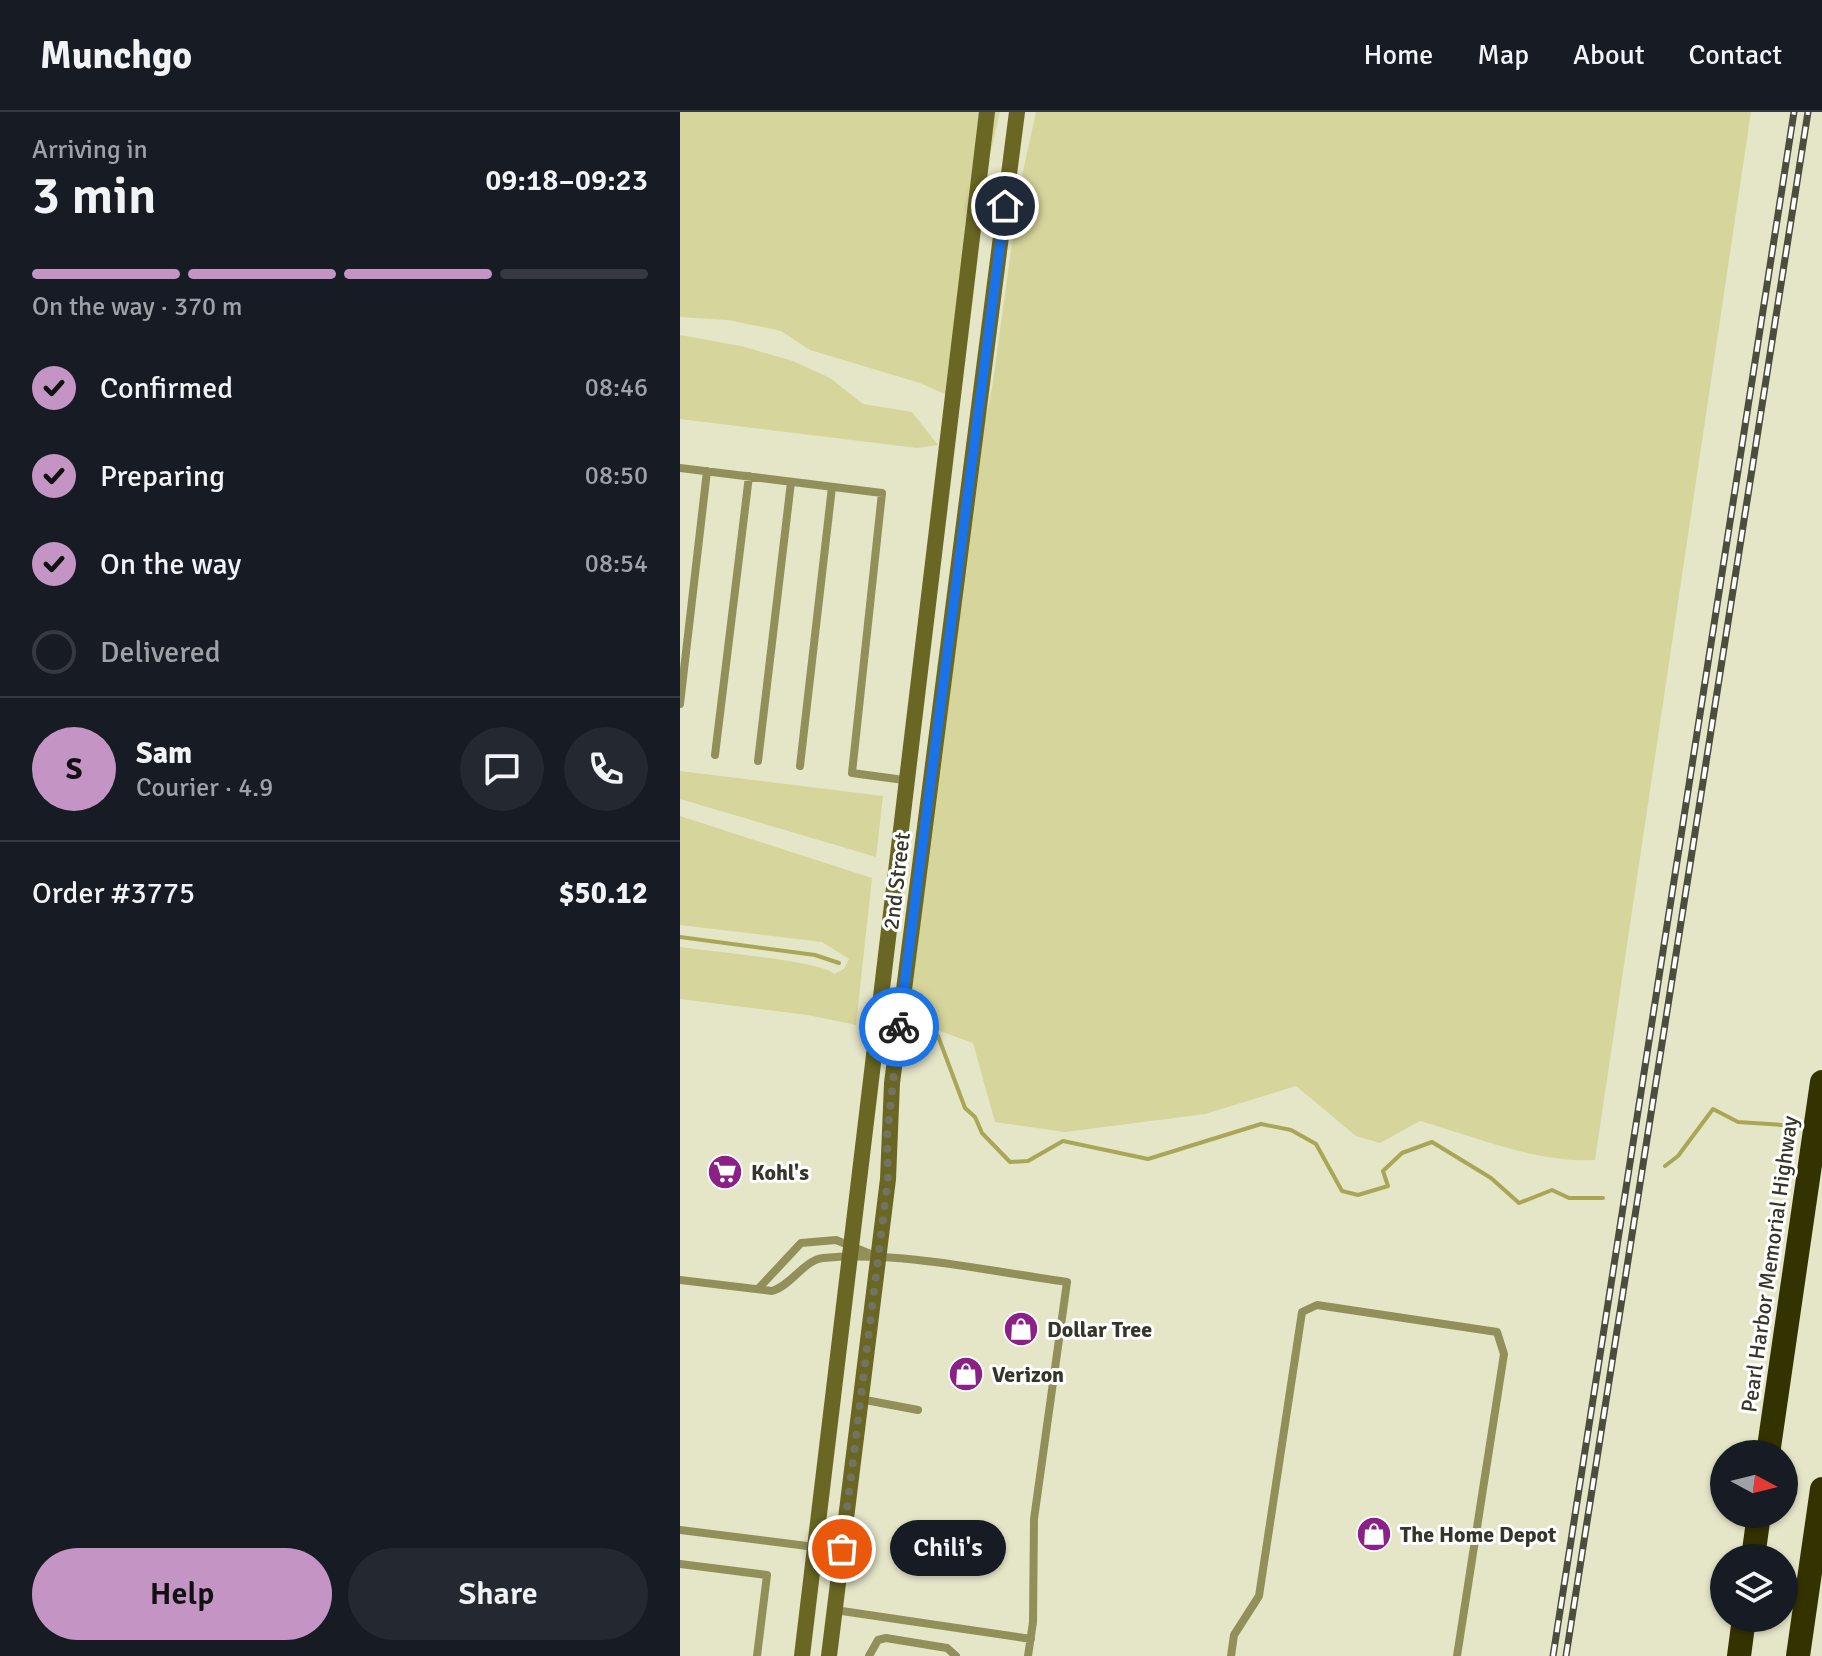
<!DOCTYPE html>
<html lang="en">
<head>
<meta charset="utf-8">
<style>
  :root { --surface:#171b24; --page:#242831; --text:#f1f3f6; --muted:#9ea1a6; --line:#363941; --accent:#c394c4 }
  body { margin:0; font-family:Signika,sans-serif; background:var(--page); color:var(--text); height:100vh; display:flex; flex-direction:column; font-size:30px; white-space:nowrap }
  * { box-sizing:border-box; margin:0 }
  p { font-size:26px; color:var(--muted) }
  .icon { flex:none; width:44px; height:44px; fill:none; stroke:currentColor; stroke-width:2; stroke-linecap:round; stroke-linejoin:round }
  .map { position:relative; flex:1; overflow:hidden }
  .side { display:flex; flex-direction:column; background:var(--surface); width:680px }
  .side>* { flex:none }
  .needle { width:52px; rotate:97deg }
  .tools { position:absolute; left:1030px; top:1328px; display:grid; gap:16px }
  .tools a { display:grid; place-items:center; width:88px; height:88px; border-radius:50%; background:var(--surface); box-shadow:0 2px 6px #0004; font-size:40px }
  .pin { position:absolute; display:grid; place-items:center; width:68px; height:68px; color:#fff; margin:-34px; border:4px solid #fff; border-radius:50%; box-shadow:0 2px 8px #0007 }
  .courier { position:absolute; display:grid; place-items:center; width:80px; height:80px; margin:-40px; border:6px solid #1a73e8; border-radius:50%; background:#fff; color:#222; box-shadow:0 2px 10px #0007 }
  .bubble { position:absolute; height:56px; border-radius:28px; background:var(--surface); box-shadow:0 2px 6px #0004; font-size:26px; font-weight:600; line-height:56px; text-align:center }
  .headline em { font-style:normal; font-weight:600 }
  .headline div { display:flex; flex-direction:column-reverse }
  .headline { display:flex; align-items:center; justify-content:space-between; height:136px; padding:0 32px }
  h1 { font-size:52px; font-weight:600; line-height:60px }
  .bar { display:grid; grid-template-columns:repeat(4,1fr); gap:12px 8px; align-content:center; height:96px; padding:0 32px }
  .bar i { height:10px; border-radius:6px; background:var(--line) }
  .bar .on { background:var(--accent) }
  .bar p { grid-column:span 4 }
  .line { display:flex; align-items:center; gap:20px; padding:0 32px; border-top:2px solid var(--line) }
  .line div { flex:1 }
  .round { display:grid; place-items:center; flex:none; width:84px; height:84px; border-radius:42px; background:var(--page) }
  ol { padding:0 32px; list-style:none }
  li { display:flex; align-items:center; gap:24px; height:88px }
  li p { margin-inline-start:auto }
  li .icon { padding:8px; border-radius:50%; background:var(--accent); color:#111; stroke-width:4 }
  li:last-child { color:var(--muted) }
  li i { width:44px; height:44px; border:4px solid var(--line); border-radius:50% }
  .action { display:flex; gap:16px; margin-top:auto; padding:16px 32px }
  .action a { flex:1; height:92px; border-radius:48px; background:var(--accent); color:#111; font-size:32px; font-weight:600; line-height:92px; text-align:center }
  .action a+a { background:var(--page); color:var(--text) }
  header { display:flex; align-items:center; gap:48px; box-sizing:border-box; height:112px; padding:0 40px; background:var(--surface); border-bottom:2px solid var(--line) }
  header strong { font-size:38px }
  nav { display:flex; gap:44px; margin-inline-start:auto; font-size:28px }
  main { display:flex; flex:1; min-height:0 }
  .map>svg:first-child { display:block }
  .green { fill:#d6d69c }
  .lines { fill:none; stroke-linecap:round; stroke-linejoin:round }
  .stream { stroke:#a8a756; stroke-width:4 }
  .lane { stroke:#91905b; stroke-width:8 }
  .secondary { stroke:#696723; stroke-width:16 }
  .highway { stroke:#333201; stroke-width:24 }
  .rail-casing { stroke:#4d4d3f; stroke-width:7 }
  .rail { stroke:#fff; stroke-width:4; stroke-dasharray:12; stroke-linecap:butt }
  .done { stroke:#737361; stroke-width:8; stroke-dasharray:0 14.4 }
  .route { stroke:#1a73e8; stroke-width:10 }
  .labels { text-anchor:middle; stroke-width:6; stroke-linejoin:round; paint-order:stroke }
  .street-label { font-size:22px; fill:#35352a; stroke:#fff }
  .poi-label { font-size:22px; font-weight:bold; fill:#35352a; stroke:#fff; text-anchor:start }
</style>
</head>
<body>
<header>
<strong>Munchgo</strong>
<nav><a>Home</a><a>Map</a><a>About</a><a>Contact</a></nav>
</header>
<main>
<section class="side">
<div class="headline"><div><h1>3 min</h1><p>Arriving in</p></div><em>09:18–09:23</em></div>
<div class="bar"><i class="on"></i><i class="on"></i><i class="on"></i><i></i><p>On the way · 370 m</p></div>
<ol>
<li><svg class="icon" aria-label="check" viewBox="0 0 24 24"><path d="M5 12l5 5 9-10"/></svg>Confirmed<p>08:46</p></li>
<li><svg class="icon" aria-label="check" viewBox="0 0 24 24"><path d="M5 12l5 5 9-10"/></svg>Preparing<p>08:50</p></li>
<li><svg class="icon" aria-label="check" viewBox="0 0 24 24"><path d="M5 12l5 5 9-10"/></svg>On the way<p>08:54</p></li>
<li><i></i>Delivered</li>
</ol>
<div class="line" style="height:144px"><b class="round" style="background:var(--accent);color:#111">S</b><div><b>Sam</b><p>Courier · 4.9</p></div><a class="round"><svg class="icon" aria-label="chat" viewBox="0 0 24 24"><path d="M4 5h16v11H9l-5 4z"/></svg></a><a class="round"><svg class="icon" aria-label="phone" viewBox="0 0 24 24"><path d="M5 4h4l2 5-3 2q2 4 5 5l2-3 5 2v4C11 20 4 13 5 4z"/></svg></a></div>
<div class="line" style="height:104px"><div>Order #3775</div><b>$50.12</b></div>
<div class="action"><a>Help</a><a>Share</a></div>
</section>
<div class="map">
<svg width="1142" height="1544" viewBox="0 0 1142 1544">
  <rect width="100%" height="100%" fill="#e5e5c8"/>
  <path class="green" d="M0 0H320L299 90 269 284 240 271 130 238 101 219 48 208 0 205Z
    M356 0H1071L915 1048C856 1051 796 1025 740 1009L700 1031 676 1024 616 974 525 1002 385 1020 315 1010 293 931 221 905 290 379 312 276 340 73Z
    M0 223 61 234 113 249 150 266 183 292 232 300 258 333 237 336 0 307Z
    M0 659 203 684 196 745 0 687Z
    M0 704 192 766 176 913 128 903 0 887V835C25 839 143 849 154 862L164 857 169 847 142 830 0 813Z"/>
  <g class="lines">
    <path class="stream" d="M0 825 135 843 159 851
      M258 924 285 996 295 1005 302 1021 330 1050 348 1049 383 1029 468 1047 581 1012 611 1018 636 1032 662 1079 678 1083 708 1074 703 1059 722 1041 752 1030 811 1066 839 1091 872 1078 889 1086H923
      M985 1054 998 1044 1033 997 1058 1010 1102 1013"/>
    <path class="lane" d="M0 356 202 381 172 661 224 668
      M0 592 27 359
      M35 643 69 364
      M78 649 111 370
      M120 654 152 375
      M0 1168 92 1179C111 1174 124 1148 143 1146 224 1139 307 1159 387 1170L354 1407 353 1510 348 1544
      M78 1177 121 1131 156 1128 193 1143
      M180 1287 238 1298
      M0 1418 135 1435
      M0 1452 87 1463 77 1544
      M155 1498 351 1527
      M189 1544 198 1528 206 1526 267 1536 276 1544
      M551 1544 554 1523 579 1484 622 1200 637 1193 817 1220 824 1242 777 1544"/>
    <path class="secondary" d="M122 1544 307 0
      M149 1544 208 1067 212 971 337 0"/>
    <path class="highway" d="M1088 1342 1142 970
      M1073 1446 1079 1402
      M1059 1544 1064 1506
      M1118 1544 1142 1377"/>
    <g class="rail-casing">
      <path id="rail" d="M873 1544 1114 0
        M886 1544 1128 0"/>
    </g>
    <use href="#rail" class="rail"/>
  </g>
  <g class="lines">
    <path class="done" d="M162 1437 208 1067 207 1025 219 915"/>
    <path class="route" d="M219 915 325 94"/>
  </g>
  <defs>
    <g id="supermarket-disc" transform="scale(1.8)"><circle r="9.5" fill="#8b2187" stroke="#fff"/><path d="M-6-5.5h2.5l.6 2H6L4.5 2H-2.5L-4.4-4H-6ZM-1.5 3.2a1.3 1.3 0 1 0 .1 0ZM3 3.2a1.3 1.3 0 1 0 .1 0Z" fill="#fff"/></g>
    <g id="shop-disc" transform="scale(1.8)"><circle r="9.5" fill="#8b2187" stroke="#fff"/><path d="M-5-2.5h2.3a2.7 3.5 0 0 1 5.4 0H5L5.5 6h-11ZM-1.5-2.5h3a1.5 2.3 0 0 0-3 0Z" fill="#fff"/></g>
  </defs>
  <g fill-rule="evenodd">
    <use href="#supermarket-disc" x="45" y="1060"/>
    <use href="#shop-disc" x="341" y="1217"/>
    <use href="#shop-disc" x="286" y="1262"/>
    <use href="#shop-disc" x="694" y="1422"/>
  </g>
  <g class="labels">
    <g class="street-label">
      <text transform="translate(216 769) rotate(-83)" y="8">2nd Street</text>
      <text transform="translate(1089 1152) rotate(-82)" y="8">Pearl Harbor Memorial Highway</text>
    </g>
    <g class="poi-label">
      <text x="71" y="1068">Kohl's</text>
      <text x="367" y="1225">Dollar Tree</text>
      <text x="312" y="1270">Verizon</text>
      <text x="720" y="1430">The Home Depot</text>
    </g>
  </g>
</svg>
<div class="tools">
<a><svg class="needle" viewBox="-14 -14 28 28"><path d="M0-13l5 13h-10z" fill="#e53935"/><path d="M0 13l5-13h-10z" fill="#9ea1a6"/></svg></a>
<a><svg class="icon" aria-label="layers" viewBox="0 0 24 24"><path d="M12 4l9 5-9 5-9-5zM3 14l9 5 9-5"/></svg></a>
</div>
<div class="pin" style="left:162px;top:1437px;background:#ea580c"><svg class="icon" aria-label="bag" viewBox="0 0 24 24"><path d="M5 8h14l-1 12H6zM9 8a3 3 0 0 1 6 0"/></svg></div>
<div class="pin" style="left:325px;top:94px;background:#1f2937"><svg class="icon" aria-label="home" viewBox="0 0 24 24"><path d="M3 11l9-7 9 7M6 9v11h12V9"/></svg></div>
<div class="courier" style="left:219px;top:915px"><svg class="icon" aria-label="bike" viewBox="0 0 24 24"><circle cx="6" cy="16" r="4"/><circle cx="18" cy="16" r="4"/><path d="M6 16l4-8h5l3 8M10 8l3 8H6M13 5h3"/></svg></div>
<div class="bubble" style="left:210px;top:1408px;width:116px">Chili's</div>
</div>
</main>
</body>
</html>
